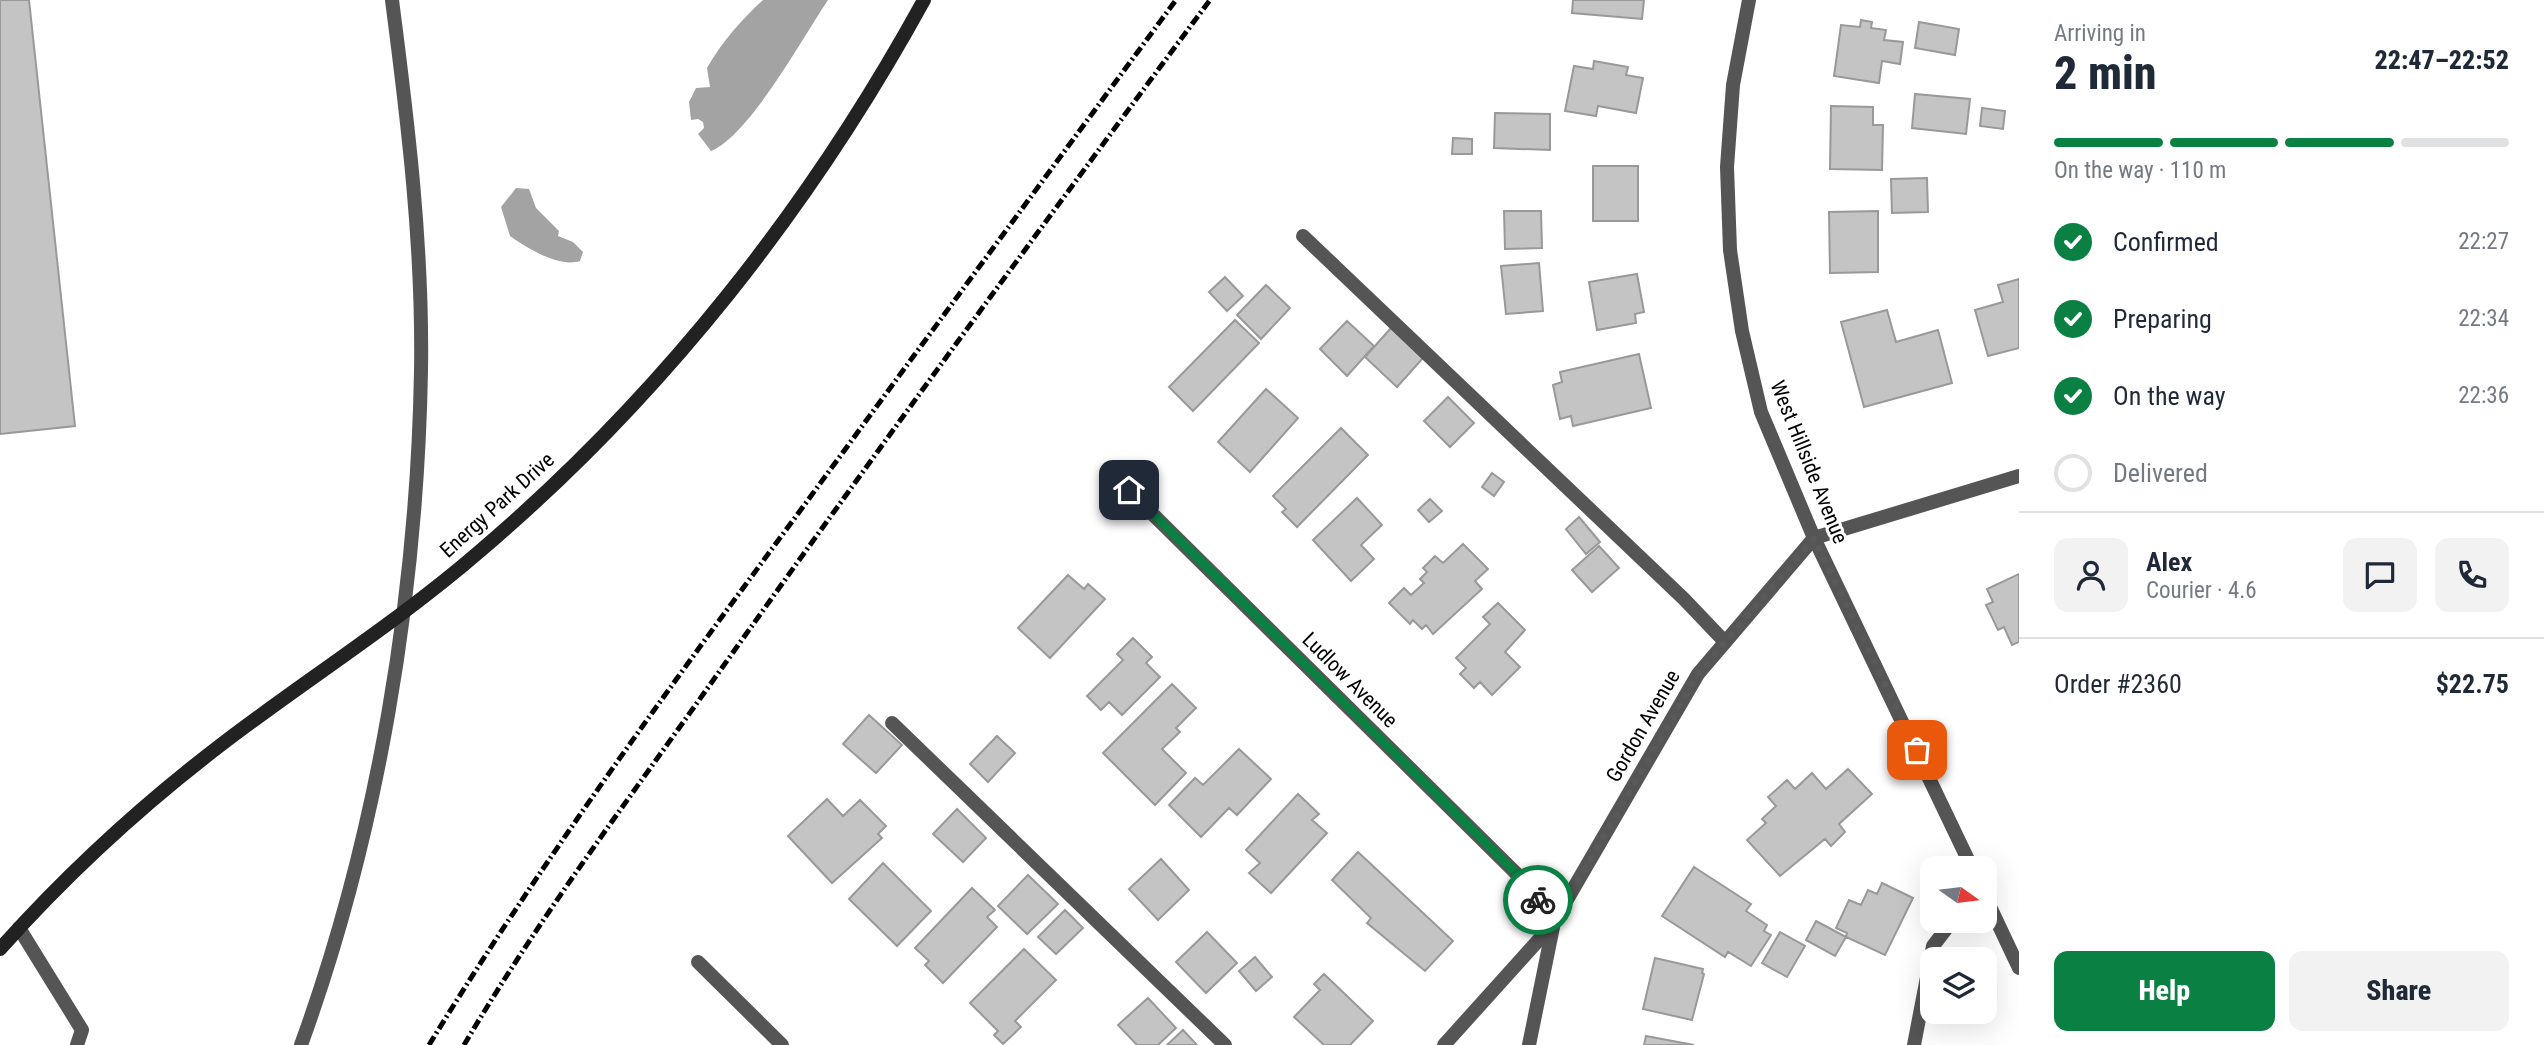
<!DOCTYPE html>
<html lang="en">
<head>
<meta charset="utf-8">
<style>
  :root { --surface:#fff; --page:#f2f2f3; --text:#1f2937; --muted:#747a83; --line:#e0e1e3; --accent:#0b8043 }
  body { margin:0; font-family:"Roboto Condensed",sans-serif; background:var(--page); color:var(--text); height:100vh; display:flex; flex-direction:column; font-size:26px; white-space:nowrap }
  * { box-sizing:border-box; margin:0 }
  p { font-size:23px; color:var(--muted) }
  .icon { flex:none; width:38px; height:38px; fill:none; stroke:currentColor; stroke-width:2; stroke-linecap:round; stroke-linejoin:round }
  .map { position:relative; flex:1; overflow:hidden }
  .details { display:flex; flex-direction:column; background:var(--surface); width:525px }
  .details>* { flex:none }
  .needle { width:46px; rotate:104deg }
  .buttons { position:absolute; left:1920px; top:856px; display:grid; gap:14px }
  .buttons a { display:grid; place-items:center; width:77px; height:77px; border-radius:14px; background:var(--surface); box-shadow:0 7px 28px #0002; font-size:35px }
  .pin { position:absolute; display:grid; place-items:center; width:60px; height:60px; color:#fff; margin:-30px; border-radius:14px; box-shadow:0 4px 10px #0006 }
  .courier { position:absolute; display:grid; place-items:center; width:70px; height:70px; margin:-35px; border:5px solid #0b8043; border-radius:50%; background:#fff; color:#222; box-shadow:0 2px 9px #0007 }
  .overview em { font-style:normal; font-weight:800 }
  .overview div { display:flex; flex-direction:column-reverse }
  .overview { display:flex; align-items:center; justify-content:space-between; height:119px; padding:0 35px }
  h1 { font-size:46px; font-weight:800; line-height:52px }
  .bar { display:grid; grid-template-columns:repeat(4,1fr); gap:10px 7px; align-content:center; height:84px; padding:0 35px }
  .bar i { height:9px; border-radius:5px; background:var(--line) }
  .bar .selected { background:var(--accent) }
  .bar p { grid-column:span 4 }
  .line { display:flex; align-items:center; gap:18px; padding:0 35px; border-top:2px solid var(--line) }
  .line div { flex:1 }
  .round { display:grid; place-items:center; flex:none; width:74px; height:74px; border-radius:14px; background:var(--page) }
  ol { padding:0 35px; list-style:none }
  li { display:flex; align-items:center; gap:21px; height:77px }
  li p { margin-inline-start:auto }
  li .icon { padding:7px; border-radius:50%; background:var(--accent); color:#fff; stroke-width:4 }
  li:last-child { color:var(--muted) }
  li i { width:38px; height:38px; border:4px solid var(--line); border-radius:50% }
  .primary-button { display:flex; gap:14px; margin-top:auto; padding:14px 35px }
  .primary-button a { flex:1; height:80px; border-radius:14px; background:var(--accent); color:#fff; font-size:28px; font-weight:800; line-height:80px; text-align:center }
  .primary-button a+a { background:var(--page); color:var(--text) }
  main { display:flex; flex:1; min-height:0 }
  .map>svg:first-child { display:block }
  .water { fill:#a3a3a3 }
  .building { fill:#c4c4c4; stroke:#999; stroke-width:2 }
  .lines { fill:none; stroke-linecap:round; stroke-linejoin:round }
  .lane { stroke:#555; stroke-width:14 }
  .street { stroke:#555; stroke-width:14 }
  .secondary { stroke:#222; stroke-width:14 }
  .rail { stroke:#000; stroke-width:5; stroke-dasharray:10 3.5 2 3.5; stroke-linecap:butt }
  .done { stroke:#595959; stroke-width:7; stroke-dasharray:0 12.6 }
  .route { stroke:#0b8043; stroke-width:9 }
  .labels { text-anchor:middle; stroke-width:6; stroke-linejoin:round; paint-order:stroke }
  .street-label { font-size:21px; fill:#000; stroke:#fff }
</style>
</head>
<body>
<main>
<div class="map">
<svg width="2019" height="1045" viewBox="0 0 2019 1045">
  <rect width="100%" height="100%" fill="#fff"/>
  <path class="water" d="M763 0H828C803 37 749 136 711 151L698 134 704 128 703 122 698 119 691 120 689 102 696 88 710 87 707 68C721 43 742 19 763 0Z
    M516 188 529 189 536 208 559 231 558 236 573 242 583 252 580 261C559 268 527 248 510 236L501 207Z"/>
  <path class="building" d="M0 0H29L75 426 0 434Z
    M1573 0H1644L1642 19 1572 13Z
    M1861 20 1872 22 1871 28 1886 30 1884 40 1903 42 1900 64 1882 61 1879 83 1834 76 1841 25 1860 27Z
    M1919 22 1959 29 1955 55 1915 48Z
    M1594 61 1628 67 1626 75 1643 78 1636 113 1598 106 1596 116 1565 111 1574 66 1593 69Z
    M1915 94 1970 99 1966 134 1912 128Z
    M1831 106 1873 107V125H1883L1882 170 1830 169Z
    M1982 108 2005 111 2003 129 1980 126Z
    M1495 113 1550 114V150L1494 148Z
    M1453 138 1472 139V154H1452Z
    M1593 166H1638V221H1593Z
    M1927 178 1928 212 1892 213 1891 179Z
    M1504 211H1541L1542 248 1505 249Z
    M1878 211V272L1830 273 1829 212Z
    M1539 263 1543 311 1506 314 1501 266Z
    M1637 274 1644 312 1635 314 1636 323 1597 330 1589 282Z
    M1225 277 1243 296 1227 311 1209 292Z
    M2019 279V348L1988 356 1975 310 2003 302 1998 285Z
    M1266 285 1290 308 1261 339 1237 315Z
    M1887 310 1896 342 1938 330 1952 383 1864 407 1841 322Z
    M1235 320 1259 343 1193 411 1169 387Z
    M1347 321 1374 346 1347 376 1320 349Z
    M1391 328 1423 358 1397 387 1365 357Z
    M1639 354 1651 408 1573 426 1571 416 1560 419 1553 385 1562 382 1560 372Z
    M1266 389 1298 418 1250 472 1218 442Z
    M1448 397 1474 423 1450 447 1424 421Z
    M1341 428 1368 455 1297 527 1282 512 1286 509 1273 496Z
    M1492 473 1504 482 1494 496 1482 487Z
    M1357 498 1382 525 1361 545 1374 559 1351 581 1313 540Z
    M1430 499 1442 511 1429 522 1418 510Z
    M1579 517 1600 542 1586 554 1566 529Z
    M1463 544 1488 569 1475 581 1482 589 1433 634 1426 625 1422 629 1413 620 1410 624 1389 603 1404 588 1411 595 1424 583 1420 579 1427 572 1423 568 1435 556 1443 563Z
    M1599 546 1619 568 1592 592 1572 570Z
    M2019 574V642L2012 645 2004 627 1998 630 1986 605 1993 602 1987 589Z
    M1068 575 1084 589 1088 584 1105 599 1050 658 1018 628Z
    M1498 603 1525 630 1505 652 1520 667 1492 695 1480 682 1474 688 1460 674 1466 668 1456 658 1490 624 1483 617Z
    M1133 638 1152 657 1146 663 1160 677 1122 715 1109 702 1101 710 1087 696 1123 660 1117 654Z
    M1172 684 1196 708 1176 728 1180 732 1162 749 1186 773 1155 805 1103 753Z
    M869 715 902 745 876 773 843 744Z
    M997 736 1015 753 988 782 970 764Z
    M1239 749 1271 779 1237 815 1229 808 1201 837 1169 805 1195 778 1203 785Z
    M1848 769 1872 794 1839 824 1845 832 1831 846 1825 839 1780 876 1747 840 1766 823 1762 819 1776 806 1768 797 1787 780 1795 789 1812 773 1826 789Z
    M1298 794 1319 814 1312 820 1327 833 1271 893 1249 873 1260 863 1246 850Z
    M827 799 843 816 860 800 886 826 878 834 882 838 832 883 788 836Z
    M957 809 986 838 963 862 933 834Z
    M1358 852 1453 941 1425 971 1367 923 1371 918 1332 880Z
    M1161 859 1189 890 1158 920 1129 889Z
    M883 863 931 911 897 946 849 899Z
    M1694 867 1751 904 1746 911 1767 925 1764 931 1771 935 1751 966 1728 952 1725 957 1662 916Z
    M1028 875 1058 904 1027 934 998 906Z
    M1882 883 1913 898 1885 955 1846 937 1847 933 1836 928 1849 900 1861 905 1868 890 1877 894Z
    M972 888 995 910 987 917 997 927 943 983 925 965 929 961 915 948Z
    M1065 910 1083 928 1056 954 1038 937Z
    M1816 921 1846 937 1835 956 1806 940Z
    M1207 932 1237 963 1206 993 1176 962Z
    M1780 932 1805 946 1787 977 1762 963Z
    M1024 949 1056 980 1015 1021 1021 1027 1003 1044 994 1035 998 1031 970 1003Z
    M1255 957 1272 977 1256 991 1239 971Z
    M1655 958 1703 969 1702 973 1704 974 1692 1020 1643 1009Z
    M1324 974 1373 1021 1350 1045H1324L1294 1017 1320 990 1314 984Z
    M1148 998 1176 1028 1158 1045H1137L1118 1025Z
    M1183 1030 1197 1045H1167Z
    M1646 1036 1694 1045H1644Z"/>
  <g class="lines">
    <path class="lane" d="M1303 236 1684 599 1725 642
      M892 723 1225 1045
      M19 928 82 1030 77 1045
      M301 1045C378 833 417 596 421 371 423 247 408 123 392 0
      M1914 1045 1933 946 1953 920"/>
    <path class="street" d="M1749 0 1733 85 1727 167 1730 250 1742 331 1761 412 1814 538 1972 868
      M1110 472 1524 881 1554 922
      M1984 894 2019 968
      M698 962 782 1045
      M1444 1045 1553 924
      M1529 1045 1554 922 1698 674 1814 538 2019 476"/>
    <path class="secondary" d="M0 949C67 874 142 805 222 744 307 679 398 622 480 551 661 397 810 208 924 0"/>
    <path class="rail" d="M429 1045C541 862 669 688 797 515 923 343 1049 172 1176 0
      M464 1045C540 916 632 795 719 672 880 446 1044 223 1210 0"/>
  </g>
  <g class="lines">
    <path class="done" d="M1538 900 1554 922 1698 674 1814 538 1917 750"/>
    <path class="route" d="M1129 490 1524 881 1538 900"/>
  </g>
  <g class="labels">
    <g class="street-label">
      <text transform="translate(1809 462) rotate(68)" y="7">West Hillside Avenue</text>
      <text transform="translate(497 505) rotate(-42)" y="7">Energy Park Drive</text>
      <text transform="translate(1350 680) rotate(45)" y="7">Ludlow Avenue</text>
      <text transform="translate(1643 726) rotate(-60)" y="7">Gordon Avenue</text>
    </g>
  </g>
</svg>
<div class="buttons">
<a><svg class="needle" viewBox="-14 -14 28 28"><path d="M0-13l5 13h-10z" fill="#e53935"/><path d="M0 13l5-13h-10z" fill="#747a83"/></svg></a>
<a><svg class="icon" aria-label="layers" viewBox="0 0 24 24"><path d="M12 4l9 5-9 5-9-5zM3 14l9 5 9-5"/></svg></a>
</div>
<div class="pin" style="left:1917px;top:750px;background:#ea580c"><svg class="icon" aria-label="bag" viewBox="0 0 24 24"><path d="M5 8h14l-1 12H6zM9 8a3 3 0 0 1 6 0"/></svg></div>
<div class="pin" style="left:1129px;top:490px;background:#1f2937"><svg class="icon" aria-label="home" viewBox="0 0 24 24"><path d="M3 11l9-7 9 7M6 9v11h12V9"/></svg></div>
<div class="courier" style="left:1538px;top:900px"><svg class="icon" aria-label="bike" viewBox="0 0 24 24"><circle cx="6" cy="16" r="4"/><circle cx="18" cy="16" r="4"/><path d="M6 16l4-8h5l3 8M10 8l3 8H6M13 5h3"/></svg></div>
</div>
<section class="details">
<div class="overview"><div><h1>2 min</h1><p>Arriving in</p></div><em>22:47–22:52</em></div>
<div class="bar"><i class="selected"></i><i class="selected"></i><i class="selected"></i><i></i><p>On the way · 110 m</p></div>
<ol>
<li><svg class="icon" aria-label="check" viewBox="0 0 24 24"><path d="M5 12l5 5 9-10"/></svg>Confirmed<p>22:27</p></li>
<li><svg class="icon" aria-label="check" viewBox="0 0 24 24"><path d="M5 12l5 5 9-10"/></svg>Preparing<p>22:34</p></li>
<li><svg class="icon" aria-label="check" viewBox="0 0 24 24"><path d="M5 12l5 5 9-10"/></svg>On the way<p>22:36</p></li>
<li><i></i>Delivered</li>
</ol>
<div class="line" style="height:126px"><a class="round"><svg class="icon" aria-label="person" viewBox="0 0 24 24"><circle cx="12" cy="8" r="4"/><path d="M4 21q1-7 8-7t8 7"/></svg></a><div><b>Alex</b><p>Courier · 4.6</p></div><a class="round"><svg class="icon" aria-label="chat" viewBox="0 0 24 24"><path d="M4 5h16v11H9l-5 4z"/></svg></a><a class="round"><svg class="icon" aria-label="phone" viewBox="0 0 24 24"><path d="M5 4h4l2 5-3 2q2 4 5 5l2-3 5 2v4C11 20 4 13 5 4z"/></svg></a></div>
<div class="line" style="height:91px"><div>Order #2360</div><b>$22.75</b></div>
<div class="primary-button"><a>Help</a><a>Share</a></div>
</section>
</main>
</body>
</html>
